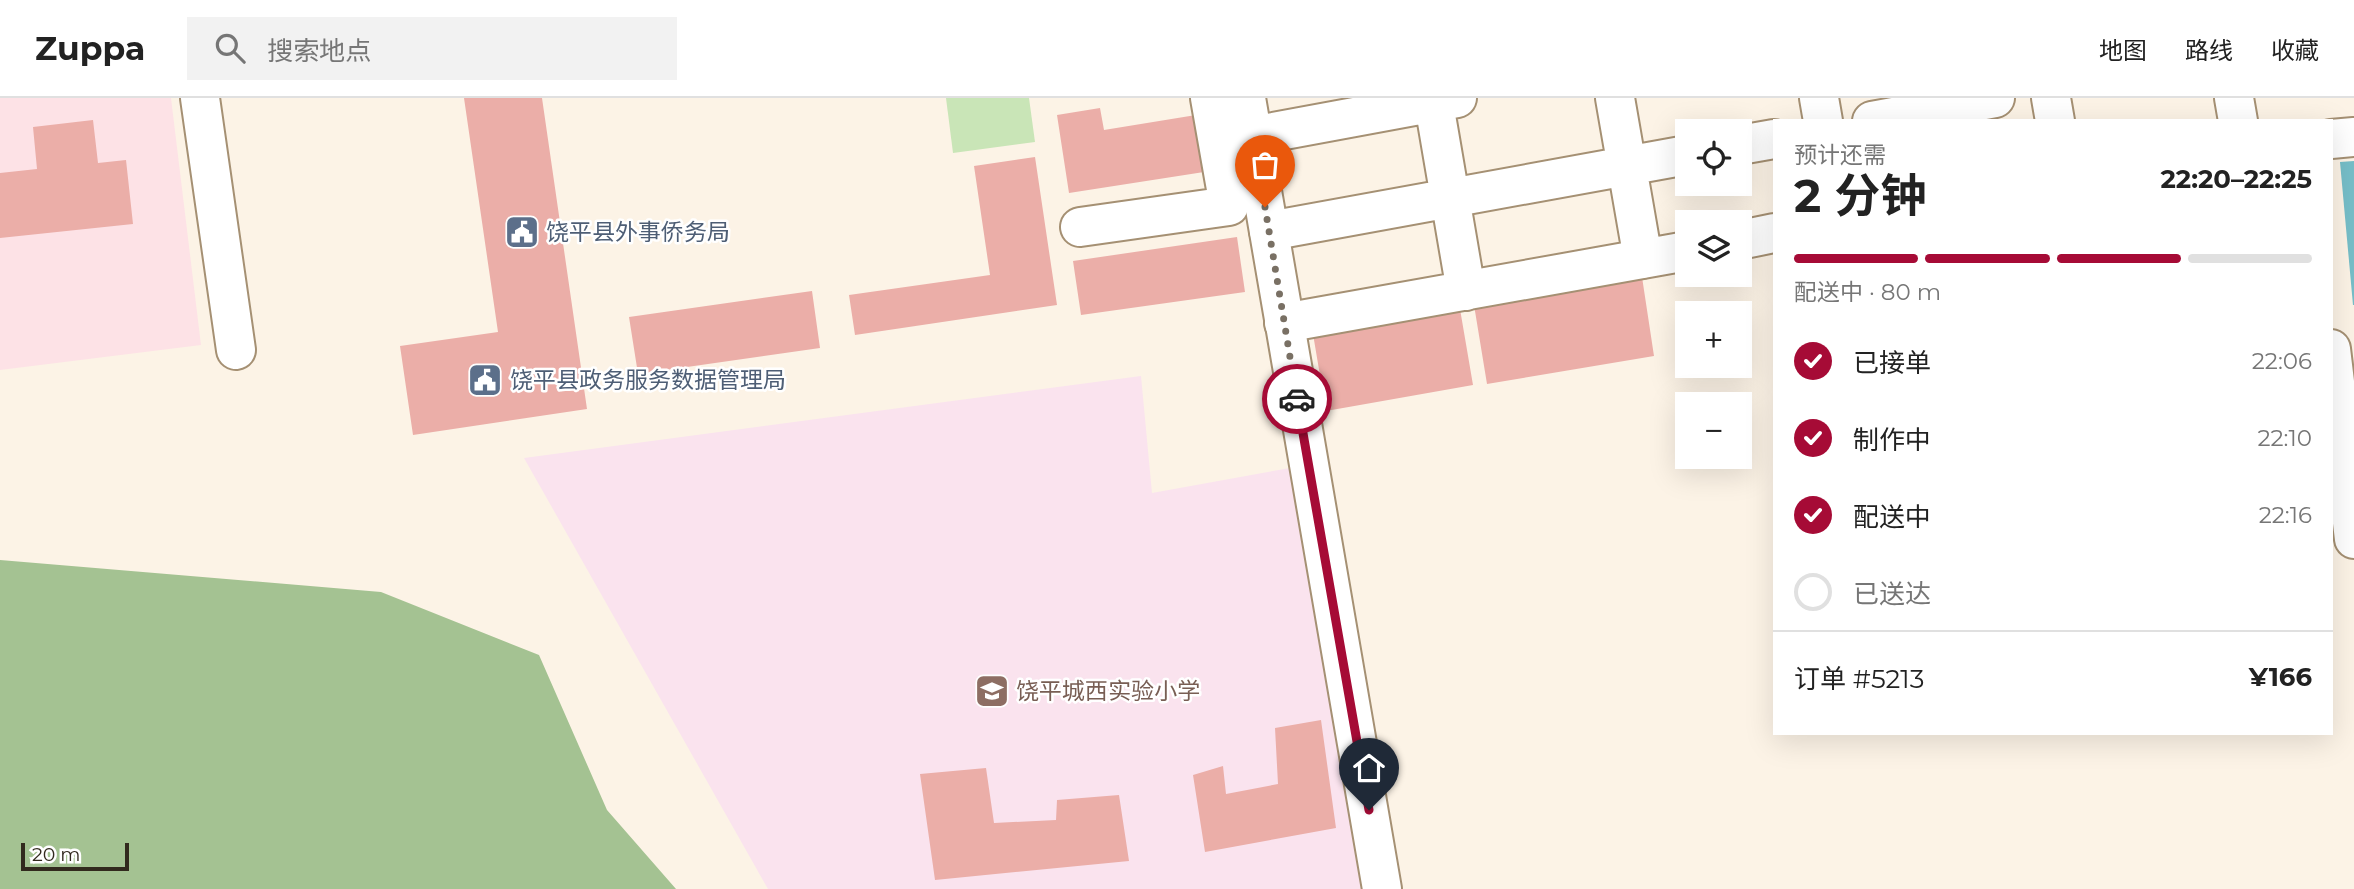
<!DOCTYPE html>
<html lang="zh">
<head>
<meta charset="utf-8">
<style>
  :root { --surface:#fff; --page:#f2f2f2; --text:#222; --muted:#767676; --line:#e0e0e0; --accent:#a60b36 }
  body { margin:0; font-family:Montserrat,"Noto Sans SC",sans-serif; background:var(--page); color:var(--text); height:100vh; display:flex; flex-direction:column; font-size:26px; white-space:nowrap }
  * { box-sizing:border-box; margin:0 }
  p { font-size:23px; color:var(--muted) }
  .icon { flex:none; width:38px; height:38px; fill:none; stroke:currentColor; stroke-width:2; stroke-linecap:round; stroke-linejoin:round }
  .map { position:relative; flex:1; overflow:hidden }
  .details { position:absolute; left:1773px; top:21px; width:560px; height:616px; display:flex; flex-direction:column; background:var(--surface); border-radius:0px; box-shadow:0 7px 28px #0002 }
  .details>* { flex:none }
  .fabs { position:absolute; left:1675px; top:21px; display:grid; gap:14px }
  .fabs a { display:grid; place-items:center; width:77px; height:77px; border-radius:0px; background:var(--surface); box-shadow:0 7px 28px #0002; font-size:35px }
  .scale { position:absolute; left:21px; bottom:18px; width:108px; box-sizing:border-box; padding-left:7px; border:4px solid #322a1e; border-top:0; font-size:19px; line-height:24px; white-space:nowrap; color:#322a1e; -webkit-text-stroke:5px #fff; paint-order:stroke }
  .pin { position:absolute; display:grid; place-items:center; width:60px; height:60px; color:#fff; margin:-72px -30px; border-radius:50% 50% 50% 0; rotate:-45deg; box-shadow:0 0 7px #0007 }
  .pin .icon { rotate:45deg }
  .courier { position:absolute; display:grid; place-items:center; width:70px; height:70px; margin:-35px; border:5px solid #a60b36; border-radius:50%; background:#fff; color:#222; box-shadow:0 2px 9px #0007 }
  .overview em { font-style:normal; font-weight:700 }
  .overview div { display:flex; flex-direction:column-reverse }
  .overview { display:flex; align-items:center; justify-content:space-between; height:119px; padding:0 21px }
  h1 { font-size:46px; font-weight:700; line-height:52px }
  .bar { display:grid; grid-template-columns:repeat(4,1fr); gap:10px 7px; align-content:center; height:84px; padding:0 21px }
  .bar i { height:9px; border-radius:5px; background:var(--line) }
  .bar .current { background:var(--accent) }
  .bar p { grid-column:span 4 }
  .line { display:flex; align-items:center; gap:18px; padding:0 21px; border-top:2px solid var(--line) }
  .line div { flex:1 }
  ol { padding:0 21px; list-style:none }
  li { display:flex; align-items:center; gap:21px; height:77px }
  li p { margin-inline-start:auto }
  li .icon { padding:7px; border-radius:50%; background:var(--accent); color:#fff; stroke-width:4 }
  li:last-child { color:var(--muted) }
  li i { width:38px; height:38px; border:4px solid var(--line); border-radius:50% }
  header { display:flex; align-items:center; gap:42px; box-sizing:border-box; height:98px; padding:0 35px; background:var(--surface); border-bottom:2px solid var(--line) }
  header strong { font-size:33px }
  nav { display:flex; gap:38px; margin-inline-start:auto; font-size:24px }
  .search { width:490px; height:63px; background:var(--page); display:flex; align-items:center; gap:18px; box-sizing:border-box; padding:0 24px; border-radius:0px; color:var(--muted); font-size:26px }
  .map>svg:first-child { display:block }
  .industrial { fill:#fde2e6 }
  .education { fill:#fae3ee }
  .green { fill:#c9e5b7 }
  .forest { fill:#a4c292 }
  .water { fill:#76bec8 }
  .building { fill:#ebaea8 }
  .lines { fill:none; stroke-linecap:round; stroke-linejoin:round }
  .minor-casing { stroke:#a59073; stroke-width:42 }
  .major-casing { stroke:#a59073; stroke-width:42 }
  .minor { stroke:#fff; stroke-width:38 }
  .major { stroke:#fff; stroke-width:38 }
  .done { stroke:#797064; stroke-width:7; stroke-dasharray:0 12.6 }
  .route { stroke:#a60b36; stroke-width:9 }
  .labels { text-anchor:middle; stroke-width:5; stroke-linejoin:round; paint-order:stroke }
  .service-label { font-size:23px; fill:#4e5e75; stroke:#fff; text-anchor:start }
  .education-label { font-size:23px; fill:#785e54; stroke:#fff; text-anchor:start }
</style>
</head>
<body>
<header>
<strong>Zuppa</strong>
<div class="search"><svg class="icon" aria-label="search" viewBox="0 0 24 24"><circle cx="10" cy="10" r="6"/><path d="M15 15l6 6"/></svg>搜索地点</div>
<nav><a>地图</a><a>路线</a><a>收藏</a></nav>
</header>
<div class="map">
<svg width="2354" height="791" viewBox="0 0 2354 791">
  <rect width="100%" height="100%" fill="#fcf3e6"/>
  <path class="industrial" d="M0 0H171L201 247 0 272Z"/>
  <path class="education" d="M1141 278 1152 395 1290 370 1365 791H768L524 360Z"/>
  <path class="green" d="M946 0H1029L1035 44 953 55Z"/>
  <path class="forest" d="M0 462 381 494 539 557 607 712 676 791H0Z"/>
  <path class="water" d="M2354 63V207H2353L2340 64Z"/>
  <path class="building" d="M464 0H542L587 311 413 337 400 248 498 234Z
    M1100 10 1104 32 1196 17 1204 74 1069 95 1057 17Z
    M93 22 98 65 126 62 133 126 0 140V75L37 71 33 29Z
    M1035 59 1057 207 855 237 849 197 990 177 974 68Z
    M1237 139 1245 194 1081 217 1073 163Z
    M1642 179 1654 258 1487 286 1474 207Z
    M812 193 820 250 638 276 629 219Z
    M1460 211 1473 287 1326 313 1313 236Z
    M1321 622 1336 730 1205 754 1193 677 1223 668 1226 696 1278 686 1275 630Z
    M986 670 994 725 1056 722 1057 702 1119 697 1129 763 935 782 920 676Z"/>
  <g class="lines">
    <g class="minor-casing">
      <path id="minor" d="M200 0 236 252
        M1433 0 1466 193
        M1615 0 1643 161
        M1819 0 1823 23
        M2051 0 2055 23
        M2234 0 2238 23
        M1872 23 1995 0
        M1252 38 1457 0
        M2331 41 2354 39
        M1740 47 1774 41
        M1080 129 1229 108 1210 0
        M1269 133 1687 57
        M1740 142 1774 135
        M1284 225 1687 153
        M2331 251 2354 441"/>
    </g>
    <g class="major-casing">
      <path id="major" d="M1246 0 1382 791"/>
    </g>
    <use href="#minor" class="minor"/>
    <use href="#major" class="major"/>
  </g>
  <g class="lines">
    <path class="done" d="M1265 109 1297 301"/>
    <path class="route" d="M1297 301 1369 712"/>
  </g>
  <defs>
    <g id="civic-square" transform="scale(1.75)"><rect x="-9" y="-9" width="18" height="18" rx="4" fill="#5c6f8a" stroke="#fff"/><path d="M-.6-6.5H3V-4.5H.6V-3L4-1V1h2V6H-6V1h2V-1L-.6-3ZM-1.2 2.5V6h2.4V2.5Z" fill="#fff"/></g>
    <g id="school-square" transform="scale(1.75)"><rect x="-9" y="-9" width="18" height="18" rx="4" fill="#8d6e63" stroke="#fff"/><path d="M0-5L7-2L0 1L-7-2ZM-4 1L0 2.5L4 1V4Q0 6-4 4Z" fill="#fff"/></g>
  </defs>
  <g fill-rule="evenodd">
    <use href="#civic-square" x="522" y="134"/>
    <use href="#civic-square" x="485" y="282"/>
    <use href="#school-square" x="992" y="593"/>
  </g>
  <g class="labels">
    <g class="service-label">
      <text x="546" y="142">饶平县外事侨务局</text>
      <text x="510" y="290">饶平县政务服务数据管理局</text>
    </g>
    <g class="education-label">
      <text x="1016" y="601">饶平城西实验小学</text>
    </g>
  </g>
</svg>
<div class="fabs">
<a><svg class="icon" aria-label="locate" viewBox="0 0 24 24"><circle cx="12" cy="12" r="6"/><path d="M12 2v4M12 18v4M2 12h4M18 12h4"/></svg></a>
<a><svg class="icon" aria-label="layers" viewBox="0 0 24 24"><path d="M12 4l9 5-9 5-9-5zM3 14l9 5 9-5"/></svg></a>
<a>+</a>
<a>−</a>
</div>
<div class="scale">20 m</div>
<div class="pin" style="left:1265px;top:109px;background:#ea580c"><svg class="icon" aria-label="bag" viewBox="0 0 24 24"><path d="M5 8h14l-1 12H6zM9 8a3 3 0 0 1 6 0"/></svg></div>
<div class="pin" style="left:1369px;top:712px;background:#1f2937"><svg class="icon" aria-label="home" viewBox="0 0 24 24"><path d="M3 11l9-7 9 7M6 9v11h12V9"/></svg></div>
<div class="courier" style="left:1297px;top:301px"><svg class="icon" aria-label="car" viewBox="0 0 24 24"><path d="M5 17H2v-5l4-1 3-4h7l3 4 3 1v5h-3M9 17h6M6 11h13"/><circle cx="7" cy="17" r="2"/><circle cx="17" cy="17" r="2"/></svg></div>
<section class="details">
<div class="overview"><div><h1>2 分钟</h1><p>预计还需</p></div><em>22:20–22:25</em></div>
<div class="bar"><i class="current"></i><i class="current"></i><i class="current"></i><i></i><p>配送中 · 80 m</p></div>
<ol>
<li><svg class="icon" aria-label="check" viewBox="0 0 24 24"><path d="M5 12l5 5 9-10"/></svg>已接单<p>22:06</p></li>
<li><svg class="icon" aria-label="check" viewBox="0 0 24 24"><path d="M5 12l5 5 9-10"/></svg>制作中<p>22:10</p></li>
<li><svg class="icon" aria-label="check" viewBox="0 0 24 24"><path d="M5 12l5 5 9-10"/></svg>配送中<p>22:16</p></li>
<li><i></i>已送达</li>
</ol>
<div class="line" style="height:91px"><div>订单 #5213</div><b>¥166</b></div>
</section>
</div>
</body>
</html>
